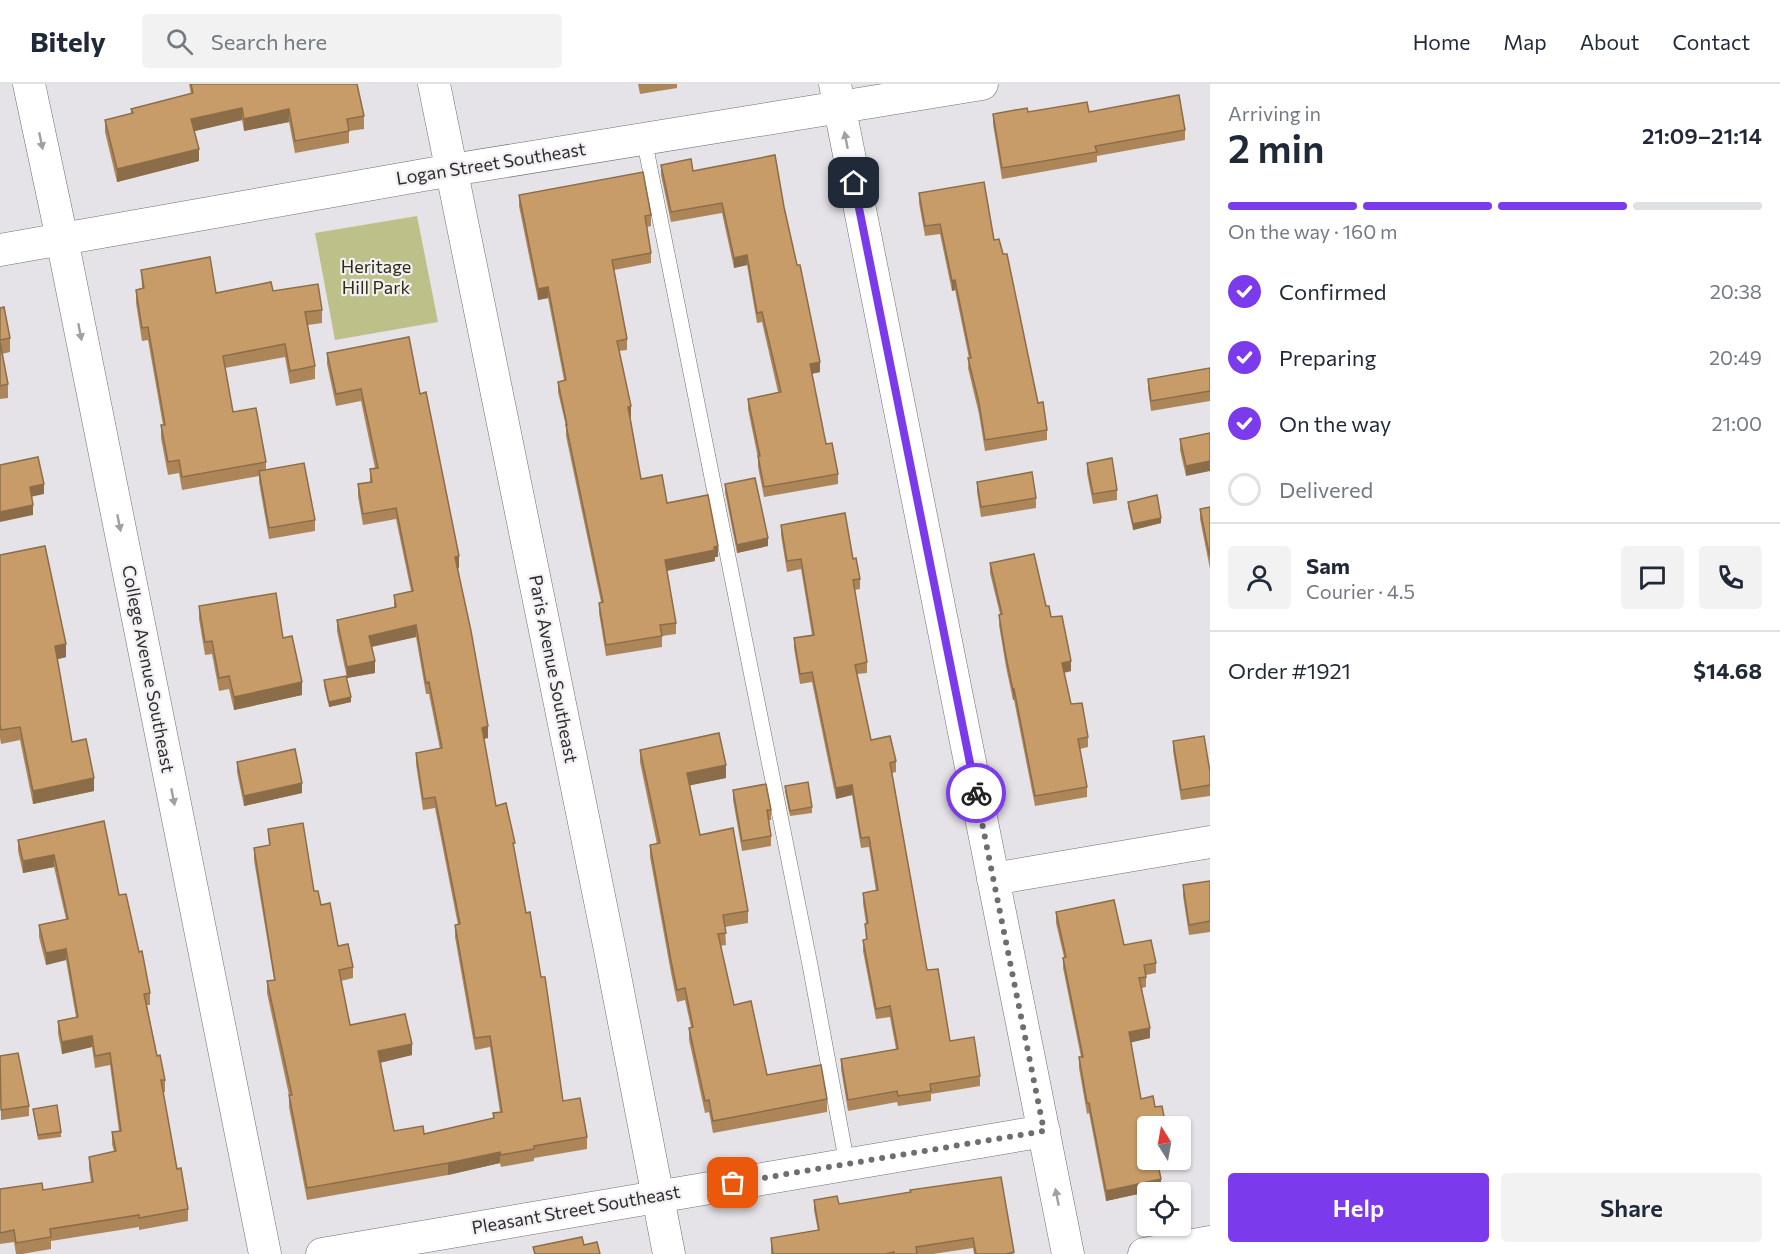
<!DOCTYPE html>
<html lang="en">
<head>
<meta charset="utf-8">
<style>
  :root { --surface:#fff; --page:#f2f2f3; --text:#1f2937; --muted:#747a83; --line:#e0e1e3; --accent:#7c3aed }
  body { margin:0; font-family:Commissioner,sans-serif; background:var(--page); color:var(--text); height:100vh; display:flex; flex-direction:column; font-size:22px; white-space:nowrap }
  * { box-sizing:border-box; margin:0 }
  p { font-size:20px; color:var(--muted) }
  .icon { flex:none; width:33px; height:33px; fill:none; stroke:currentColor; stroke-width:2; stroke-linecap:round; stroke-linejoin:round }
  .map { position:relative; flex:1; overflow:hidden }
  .details { display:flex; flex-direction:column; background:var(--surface); width:570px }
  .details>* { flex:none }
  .needle { width:39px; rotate:349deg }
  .buttons { position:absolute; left:1137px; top:1032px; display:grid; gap:12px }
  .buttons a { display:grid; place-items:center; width:54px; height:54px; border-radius:6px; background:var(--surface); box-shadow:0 2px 4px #0004; font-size:30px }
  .pin { position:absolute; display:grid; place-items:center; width:51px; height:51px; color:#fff; margin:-26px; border-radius:12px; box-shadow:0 3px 9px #0006 }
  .courier { position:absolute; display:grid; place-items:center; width:60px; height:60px; margin:-30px; border:4px solid #7c3aed; border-radius:50%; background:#fff; color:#222; box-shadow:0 2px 8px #0007 }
  .summary em { font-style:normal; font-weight:600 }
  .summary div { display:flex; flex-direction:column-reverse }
  .summary { display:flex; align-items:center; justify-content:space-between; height:102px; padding:0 18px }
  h1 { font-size:39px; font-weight:600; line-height:45px }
  .bar { display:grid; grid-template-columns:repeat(4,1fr); gap:9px 6px; align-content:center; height:72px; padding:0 18px }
  .bar i { height:8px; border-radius:4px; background:var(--line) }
  .bar .current { background:var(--accent) }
  .bar p { grid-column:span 4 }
  .line { display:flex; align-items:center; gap:15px; padding:0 18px; border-top:2px solid var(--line) }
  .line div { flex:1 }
  .round { display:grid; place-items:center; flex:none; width:63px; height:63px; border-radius:6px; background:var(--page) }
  ol { padding:0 18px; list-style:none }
  li { display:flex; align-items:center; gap:18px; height:66px }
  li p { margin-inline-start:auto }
  li .icon { padding:6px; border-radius:50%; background:var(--accent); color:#fff; stroke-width:4 }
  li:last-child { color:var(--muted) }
  li i { width:33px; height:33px; border:3px solid var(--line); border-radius:50% }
  .cta { display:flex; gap:12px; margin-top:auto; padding:12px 18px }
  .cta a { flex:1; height:69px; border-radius:6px; background:var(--accent); color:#fff; font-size:24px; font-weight:600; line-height:69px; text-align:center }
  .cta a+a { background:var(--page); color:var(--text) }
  header { display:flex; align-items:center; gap:36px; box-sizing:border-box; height:84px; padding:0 30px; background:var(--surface); border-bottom:2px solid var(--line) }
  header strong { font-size:28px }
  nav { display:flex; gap:33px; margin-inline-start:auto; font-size:21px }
  .search { width:420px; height:54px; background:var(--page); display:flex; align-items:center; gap:15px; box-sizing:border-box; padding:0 21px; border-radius:6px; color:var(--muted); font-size:22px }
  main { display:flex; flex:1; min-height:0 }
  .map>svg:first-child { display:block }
  .green { fill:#bdc089 }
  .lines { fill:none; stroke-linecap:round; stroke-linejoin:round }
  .lane-casing { stroke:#716e72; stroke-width:16 }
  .street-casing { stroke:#716e72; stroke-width:33 }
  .lane { stroke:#fff; stroke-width:15 }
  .street { stroke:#fff; stroke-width:32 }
  .wall { fill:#ac8659 }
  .shaded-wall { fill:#8c6d49 }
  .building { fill:#c89c68; stroke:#8c6d49; stroke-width:1.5 }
  .oneway { fill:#a1a0a1 }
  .done { stroke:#6e6d6f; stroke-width:6; stroke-dasharray:0 10.8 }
  .route { stroke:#7c3aed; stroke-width:8 }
  .labels { text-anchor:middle; stroke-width:4.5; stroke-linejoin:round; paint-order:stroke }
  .street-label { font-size:18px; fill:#2e2d2f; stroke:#f3f0f4 }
  .park-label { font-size:18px; fill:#2c2d0f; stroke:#f3f0f4 }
</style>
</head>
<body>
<header>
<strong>Bitely</strong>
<div class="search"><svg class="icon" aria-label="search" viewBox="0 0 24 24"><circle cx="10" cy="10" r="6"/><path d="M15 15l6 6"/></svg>Search here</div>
<nav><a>Home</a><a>Map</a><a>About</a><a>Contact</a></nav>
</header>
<main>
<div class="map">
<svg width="1210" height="1170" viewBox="0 0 1210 1170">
  <rect width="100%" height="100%" fill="#e5e3e7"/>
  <path class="green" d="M417 132 438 238 335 256 315 149Z"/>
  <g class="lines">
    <g class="lane-casing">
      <path id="lane" d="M644 55 810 881 847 1080"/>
    </g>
    <g class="street-casing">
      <path id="street" d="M29 0 62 155 265 1170
        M434 0 610 866 669 1170
        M835 0 1068 1170
        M0 166 452 86 982 0
        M993 795 1210 758
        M322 1170 1044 1047
        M1144 1170 1210 1158"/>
    </g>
    <use href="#lane" class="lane"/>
    <use href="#street" class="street"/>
  </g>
  <path class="wall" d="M189 0H357L364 32V45L349 47V59L295 69 289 38 244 47 242 36 194 47 199 77 117 98 105 48V36L131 30V25L191 10Z
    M638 0H677V4L640 10Z
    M1028 28H1089L1185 46V56L1097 72V78L1002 95 993 40V30Z
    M661 81 693 87 784 123 820 288 812 290 826 360 838 390V400L764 413 758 383V374L748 325V315L778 308 762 238 757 239 747 181 734 184 722 129 671 138 661 91Z
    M919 109 994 156 1038 319 1047 346V356L985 367 979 330 968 284 969 274 955 206 952 207 940 150 925 152 919 119Z
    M519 111 651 131V142L647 143 651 169V179L614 186 627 255V266L619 267 641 395 667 419 718 473H715V477L667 487 676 539V550L662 552V563L606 572 599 529V519L601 518 566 352V342L558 308V298L564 296 548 214 538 216 519 122Z
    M141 186 216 209 273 207 322 226V239L308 241 315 282V295L290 300 285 273 225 284 233 328 266 378V386L315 436V447L269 455 259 398V392L182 406 179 389 168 391 161 354V341H163L148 256 142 257 136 219V206L142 204Z
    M0 224 10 254V268L2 270 8 300V314L0 315Z
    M327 269 420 310 459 484H457L488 654 484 655 496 722 515 769 526 829 563 1017 587 1053V1065L534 1074V1077L501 1083 500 1079 448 1091 307 1116 289 1023V1011L267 909V897L274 896 254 776V764L269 761 268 745 314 807 321 821 338 862 353 883V894L341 897 350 941 412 971 380 979 394 1047 424 1050 493 1035V1029L500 1028 490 963 475 966 455 853V841H458L435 724 423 726 416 680V669L440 665 429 610H426L416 553 372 563 375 589 347 594 337 547V536L394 524V511L411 507 396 435 363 441 358 412V400L370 398V385L375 384 361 317 336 322 327 280Z
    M1210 284V317L1151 327 1148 305V295Z
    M1210 349 1186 392 1180 366V355Z
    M1087 379 1117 406V416L1093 420 1087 389Z
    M977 398 1036 414V424L981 433 977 408Z
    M725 400 768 462 737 469 725 408Z
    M1128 418 1161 439 1133 446 1128 423Z
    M1210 423V485L1200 435V425Z
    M781 441 853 475 860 495V505L855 506 867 578V589L857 590 871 656 896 677V688L892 689 927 886 950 957 980 992V1002L931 1010V1017L898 1022 897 1018 848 1027 841 985V975L896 965 890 933 876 935 863 867V856H866L865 840H866L863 819V809L876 807 869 763 861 764 852 711 836 715 812 598 800 600 794 564V554L812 551 801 485 787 488 781 451Z
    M0 471 66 573 57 575 72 658 94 707 33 720 20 656 1 660 0 654Z
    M990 479 1046 522 1051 533 1071 587 1064 589 1071 620 1088 653V663L1080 665 1087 703V713L1035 722 1014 616H1013L1006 583 999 541 1000 530 990 489Z
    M199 522 283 554 302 611 234 626 229 605 219 607 212 570 205 571 199 535Z
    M324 596 351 618 329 623 324 602Z
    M1173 657 1210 688V712L1181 716 1173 667Z
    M640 666 726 694 690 701 700 751 748 827V839L725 843 726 861 720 862 734 921 767 991 827 1015V1028L713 1049 709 1028 705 1029 689 956V944L691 943 685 916 677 918 671 889 650 773V761L657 760 640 678Z
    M237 678 302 709 244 722 237 688Z
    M785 702 812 723V729L790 732 785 707Z
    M733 706 771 726V736H769L771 752V762L742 767 733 716Z
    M104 737 119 811 139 868 150 909V921H147L157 972 165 996V1008H163L177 1085 188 1125V1137L139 1146V1143L51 1157V1165L22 1170H16L14 1158 0 1160V1105L43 1106 91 1098 89 1084V1073L114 1068 112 1060V1048L119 1047 110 981 95 984 92 963 62 970 58 949V937L76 933 66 876 46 881 39 853V841L66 835 54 783 23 789 18 767V756Z
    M1210 797V848L1189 851 1183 812V801Z
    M1056 828 1124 861 1156 879V889L1146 891V903L1142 904 1150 954 1131 958 1141 1015 1161 1105 1106 1117 1089 1029 1087 1030 1079 984V973H1081L1063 884V874L1064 873 1056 839Z
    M0 972 29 1022V1032L1 1036Z
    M33 1025 61 1048V1053L38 1056Z
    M1001 1093 1014 1170H974L973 1164 933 1170H771V1154L818 1147 814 1126V1116L839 1120Z"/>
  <path class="shaded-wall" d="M242 24V36L191 48V35Z
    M289 25V38L244 47V35Z
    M199 65V77L117 98V85Z
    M747 171V181L734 184V174Z
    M955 196V206L952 207V197Z
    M548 203V214L538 216V205Z
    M820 278V288L810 290V280Z
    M631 322V333L628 334V323Z
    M1210 377V387L1186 392V382Z
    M44 400V410L30 413V403Z
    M33 421V431L0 438V428Z
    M1161 434V439L1133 446V440Z
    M768 454V462L737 469V461Z
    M718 462V473H715V477L665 487V476Z
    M459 472V484L455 485V473Z
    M416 541V553L369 563V552Z
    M66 560V573L55 576V562Z
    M375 577V589L347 594V583Z
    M1071 577V587L1062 589V579Z
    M302 598V611L234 626V613Z
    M1014 605V616H1013V606Z
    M351 613V618L329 623V618Z
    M488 642V654L482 655V644Z
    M726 681V694L687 702V689Z
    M94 694V707L33 720V707Z
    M302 699V709L244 722V712Z
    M852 701V711L836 715V704Z
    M54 771V783L23 789V777Z
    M66 865V876L46 881V869Z
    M1150 944V954L1129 959V948Z
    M92 952V963L62 970V958Z
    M412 960V971L378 979V967Z
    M500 1068V1079L448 1091V1079Z
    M1161 1095V1105L1106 1117V1107Z"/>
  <path class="building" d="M191 0H357L364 32 347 35 349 47 295 57 289 25 244 35 242 24 191 35 199 65 117 85 105 36 133 29 131 25 193 9Z
    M1179 11 1185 46 1095 62 1097 68 1002 84 993 30 1027 24 1028 28 1087 18 1089 28Z
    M775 71 784 123 797 181H800L820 278 810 280 826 360 832 359 838 390 764 403 758 372H760L748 315 781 308 762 228 757 229 747 171 734 174 722 119 671 128 661 81 691 75 693 87Z
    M643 88 651 131 645 132 651 169 612 176 627 255 617 257 631 322 628 323 641 395 662 391 667 419 708 411 718 462 714 463 715 466 665 476 676 539 660 541 662 552 606 561 599 519 603 518 566 341H567L558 298 566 296 548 203 538 205 519 111Z
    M984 98 994 156 999 155 1003 170H1007L1038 319 1043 318 1047 346 985 356 979 319 968 274H971L955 196 952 197 940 140 925 142 919 109Z
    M210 173 216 209 271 198 273 207 318 200 322 226 305 228 315 282 290 287 285 260 223 272 233 328 256 324 266 378 182 393 179 376 168 378 161 341H165L148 243 142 244 136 206 144 204 141 186Z
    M4 223 10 254 0 256V224Z
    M409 253 420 310 426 308 459 472 455 473 471 547 488 642 482 644 496 722 506 719 515 759H513L526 829 530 828 541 893H545L563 1017 580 1014 587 1053 534 1062V1065L501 1071 500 1068 448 1079 307 1104 289 1011H292L267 897 275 896 254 764 270 761 268 745 303 739 314 807H318L321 821 330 819 338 862 348 860 353 883 339 886 350 941 405 930 412 960 378 967 394 1047 423 1042 424 1050 494 1034 493 1029 502 1028 490 952 475 954 455 841 460 840 435 713 423 715 416 669 442 664 429 598 426 599 416 541 369 552 375 577 347 583 337 536 396 523 394 511 413 507 396 424 363 430 358 400 372 398 370 385 378 384 361 305 336 310 327 269Z
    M0 258 8 300 0 302Z
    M1210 284V307L1151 317 1148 295Z
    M1210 349V377L1186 382 1180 355Z
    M38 373 44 400 30 403 33 421 0 428V381Z
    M1112 374 1117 406 1093 410 1087 379Z
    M304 379 315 436 269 444 259 387Z
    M1032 388 1036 414 981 423 977 398Z
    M755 394 768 454 737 461 725 400Z
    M1157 411 1161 434 1133 440 1128 418Z
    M1210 423V474L1200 425Z
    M845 429 853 475 856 474 860 495 853 496 867 578 855 581 871 656 890 652 896 677 890 679 927 886 938 885 950 957 974 953 980 992 930 1000 931 1007 898 1012 897 1007 848 1016 841 975 898 965 890 922 876 925 863 856 867 855 865 840 868 839 863 809 878 806 869 753 861 754 852 701 836 704 812 588 800 590 794 554 814 551 801 475 787 477 781 441Z
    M45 462 66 560 55 562 72 658 86 655 94 694 33 707 20 643 1 646 0 641V471Z
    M1034 470 1046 522H1049L1051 533 1062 532 1071 577 1062 579 1071 620 1082 619 1088 653 1078 655 1087 703 1035 712 1014 605 1013 606 1006 573 999 531 1002 530 990 479Z
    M276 509 283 554 292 552 302 598 234 613 229 592 219 594 212 557 205 558 199 522Z
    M346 592 351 613 329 618 324 596Z
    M719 649 726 681 687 689 700 751 733 744 748 827 723 831 726 849 718 850 734 921 751 917 767 991 821 981 827 1015 713 1037 709 1016 705 1017 689 944 693 943 685 904 677 906 671 877 650 761 660 759 640 666Z
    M1204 652 1210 688V701L1181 706 1173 657Z
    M295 665 302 699 244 712 237 678Z
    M808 698 812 723 790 727 785 702Z
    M766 700 771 726H767L771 752 742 757 733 706Z
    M104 737 119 811 126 810 139 868 142 867 150 909 144 910 157 972 160 971 165 996H161L177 1085 181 1084 188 1125 139 1134V1131L50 1145 51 1153 16 1159 14 1146 0 1149V1105L42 1099 43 1106 93 1098 89 1073 116 1067 112 1048 121 1047 110 969 95 972 92 952 62 958 58 937 78 933 66 865 46 869 39 841 68 835 54 771 23 777 18 756Z
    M1210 797V837L1189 841 1183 801Z
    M1114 816 1124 861 1151 856 1156 879 1144 881 1146 893 1139 894 1150 944 1129 948 1141 1015 1153 1012 1155 1023 1162 1022 1166 1042H1148V1076H1157L1161 1095 1106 1107 1089 1019H1087L1079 973H1083L1063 874 1066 873 1056 828Z
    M18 969 29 1022 1 1026 0 972Z
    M57 1021 61 1048 38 1051 33 1025Z
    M1001 1093 1014 1168 1006 1170H976L973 1154 916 1163 917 1170H894V1168L885 1170H773L771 1154 819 1146 814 1116 837 1112 839 1120 911 1108 910 1106Z
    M582 1153 584 1161 597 1158 600 1170H535L533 1163Z"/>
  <defs><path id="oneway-solid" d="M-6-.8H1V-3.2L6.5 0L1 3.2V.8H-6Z" transform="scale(1.5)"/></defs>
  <g class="oneway">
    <use href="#oneway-solid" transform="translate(846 56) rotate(-101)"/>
    <use href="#oneway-solid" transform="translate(41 57) rotate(78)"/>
    <use href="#oneway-solid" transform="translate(80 248) rotate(79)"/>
    <use href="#oneway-solid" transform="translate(119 439) rotate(79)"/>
    <use href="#oneway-solid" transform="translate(173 713) rotate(79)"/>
    <use href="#oneway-solid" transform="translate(1057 1113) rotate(-101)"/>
  </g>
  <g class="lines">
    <path class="done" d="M733 1099 1044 1047 976 709"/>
    <path class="route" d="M854 99 976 709"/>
  </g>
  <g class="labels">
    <g class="street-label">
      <text transform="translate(491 80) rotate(-9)" y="6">Logan Street Southeast</text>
      <text transform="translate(148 585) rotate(79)" y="6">College Avenue Southeast</text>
      <text transform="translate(553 585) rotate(79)" y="6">Paris Avenue Southeast</text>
      <text transform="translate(576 1126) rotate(-10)" y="6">Pleasant Street Southeast</text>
    </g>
    <g class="park-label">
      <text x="376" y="189">Heritage<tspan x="376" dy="21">Hill Park</tspan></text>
    </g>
  </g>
</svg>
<div class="buttons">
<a><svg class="needle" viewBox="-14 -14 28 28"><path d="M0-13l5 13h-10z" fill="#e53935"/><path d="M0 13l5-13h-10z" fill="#747a83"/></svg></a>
<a><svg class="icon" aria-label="locate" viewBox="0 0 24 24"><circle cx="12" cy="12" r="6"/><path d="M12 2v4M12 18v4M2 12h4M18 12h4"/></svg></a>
</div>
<div class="pin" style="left:733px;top:1099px;background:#ea580c"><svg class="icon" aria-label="bag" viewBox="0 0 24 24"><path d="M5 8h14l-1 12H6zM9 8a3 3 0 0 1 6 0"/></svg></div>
<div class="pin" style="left:854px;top:99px;background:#1f2937"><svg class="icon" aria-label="home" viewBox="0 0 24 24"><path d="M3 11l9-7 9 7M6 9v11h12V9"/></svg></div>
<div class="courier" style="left:976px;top:709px"><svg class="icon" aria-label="bike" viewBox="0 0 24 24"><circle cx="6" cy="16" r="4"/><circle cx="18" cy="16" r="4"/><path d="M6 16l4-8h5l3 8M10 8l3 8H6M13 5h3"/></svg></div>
</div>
<section class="details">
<div class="summary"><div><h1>2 min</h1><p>Arriving in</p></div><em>21:09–21:14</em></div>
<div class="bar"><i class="current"></i><i class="current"></i><i class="current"></i><i></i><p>On the way · 160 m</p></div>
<ol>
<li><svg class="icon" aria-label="check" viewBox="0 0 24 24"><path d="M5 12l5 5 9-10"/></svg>Confirmed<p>20:38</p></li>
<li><svg class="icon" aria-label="check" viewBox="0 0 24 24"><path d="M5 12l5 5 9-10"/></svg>Preparing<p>20:49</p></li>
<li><svg class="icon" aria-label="check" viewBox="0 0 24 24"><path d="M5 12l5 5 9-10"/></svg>On the way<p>21:00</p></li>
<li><i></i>Delivered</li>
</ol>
<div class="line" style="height:108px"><a class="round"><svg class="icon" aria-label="person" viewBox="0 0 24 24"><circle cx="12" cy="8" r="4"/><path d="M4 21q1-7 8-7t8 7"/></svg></a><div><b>Sam</b><p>Courier · 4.5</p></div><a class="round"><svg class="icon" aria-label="chat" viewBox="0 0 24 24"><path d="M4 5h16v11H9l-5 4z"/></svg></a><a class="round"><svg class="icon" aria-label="phone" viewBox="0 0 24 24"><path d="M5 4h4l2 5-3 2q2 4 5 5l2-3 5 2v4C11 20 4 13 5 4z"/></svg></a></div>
<div class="line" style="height:78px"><div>Order #1921</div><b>$14.68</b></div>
<div class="cta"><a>Help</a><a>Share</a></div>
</section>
</main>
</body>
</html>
